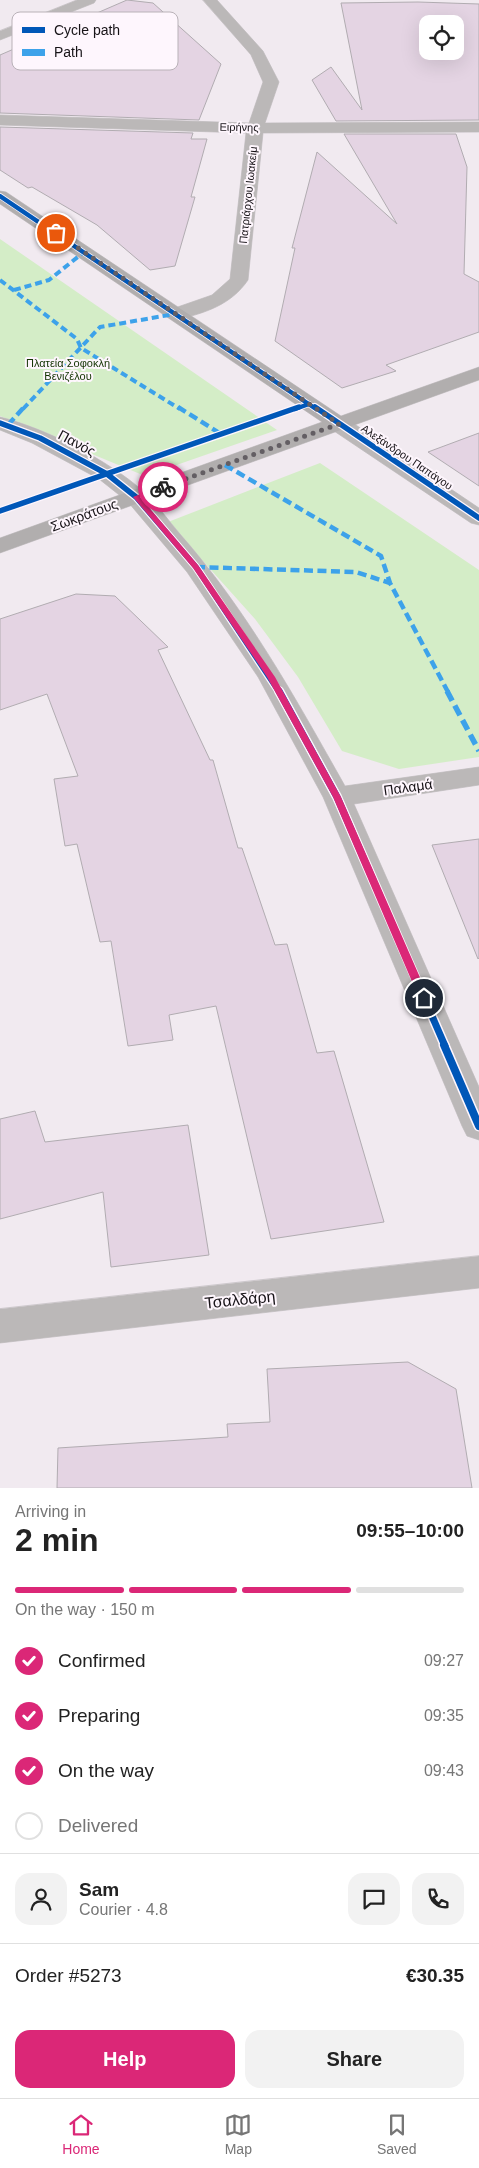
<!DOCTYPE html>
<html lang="en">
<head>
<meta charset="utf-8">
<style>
  :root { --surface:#fff; --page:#f2f2f2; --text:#222; --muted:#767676; --line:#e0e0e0; --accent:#db2777 }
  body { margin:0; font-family:Helvetica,sans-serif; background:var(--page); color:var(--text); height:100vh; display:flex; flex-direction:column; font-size:19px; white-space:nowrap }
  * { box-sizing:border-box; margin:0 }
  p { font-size:16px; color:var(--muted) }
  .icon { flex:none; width:28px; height:28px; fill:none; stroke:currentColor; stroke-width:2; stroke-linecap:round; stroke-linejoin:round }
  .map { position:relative; height:1488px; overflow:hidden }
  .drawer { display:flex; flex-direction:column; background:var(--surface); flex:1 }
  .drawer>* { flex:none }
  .controls { position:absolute; left:419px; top:15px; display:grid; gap:10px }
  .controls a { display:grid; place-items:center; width:45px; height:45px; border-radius:10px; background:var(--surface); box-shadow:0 5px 20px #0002; font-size:25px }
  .pin { position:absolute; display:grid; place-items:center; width:42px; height:42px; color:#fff; margin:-21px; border:2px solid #fff; border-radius:50%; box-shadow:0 1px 5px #0007 }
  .courier { position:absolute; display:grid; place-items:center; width:50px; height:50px; margin:-25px; border:4px solid #db2777; border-radius:50%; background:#fff; color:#222; box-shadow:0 1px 6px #0007 }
  .overview em { font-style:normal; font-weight:800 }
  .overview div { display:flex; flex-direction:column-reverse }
  .overview { display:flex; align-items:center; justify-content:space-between; height:85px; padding:0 15px }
  h1 { font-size:32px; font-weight:800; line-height:38px }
  .bar { display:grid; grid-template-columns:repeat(4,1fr); gap:8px 5px; align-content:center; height:60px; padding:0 15px }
  .bar i { height:6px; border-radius:4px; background:var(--line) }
  .bar .selected { background:var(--accent) }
  .bar p { grid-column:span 4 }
  .line { display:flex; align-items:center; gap:12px; padding:0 15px; border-top:1px solid var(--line) }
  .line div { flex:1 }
  .round { display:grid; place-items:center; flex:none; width:52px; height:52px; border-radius:15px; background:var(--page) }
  ol { padding:0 15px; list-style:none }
  li { display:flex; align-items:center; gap:15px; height:55px }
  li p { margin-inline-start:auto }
  li .icon { padding:5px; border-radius:50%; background:var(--accent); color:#fff; stroke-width:4 }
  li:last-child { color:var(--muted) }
  li i { width:28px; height:28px; border:2px solid var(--line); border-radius:50% }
  .cta { display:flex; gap:10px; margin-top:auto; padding:10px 15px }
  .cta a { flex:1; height:58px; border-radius:15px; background:var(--accent); color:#fff; font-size:20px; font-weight:800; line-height:58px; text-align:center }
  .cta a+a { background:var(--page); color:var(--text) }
  .tabs { display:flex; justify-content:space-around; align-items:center; height:70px; border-top:1px solid var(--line); background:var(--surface); font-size:14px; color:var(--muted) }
  .tabs a { display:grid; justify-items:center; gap:2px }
  .tabs .selected { color:var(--accent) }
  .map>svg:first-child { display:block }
  .green { fill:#d4edc7 }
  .building { fill:#e4d4e3; stroke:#b1acb1; fill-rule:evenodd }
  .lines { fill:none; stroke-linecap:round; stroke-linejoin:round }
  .street-casing { stroke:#cdc8cc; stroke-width:1 }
  .secondary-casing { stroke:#cdc8cc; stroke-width:1 }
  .street { fill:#bbb8b8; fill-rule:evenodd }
  .secondary { fill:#b1aeae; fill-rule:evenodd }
  .quiet-far2 { stroke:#3da2ea; stroke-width:4; stroke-dasharray:7 4; stroke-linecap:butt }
  .quiet-far1 { stroke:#3da2ea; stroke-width:4.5; stroke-dasharray:9 4.5; stroke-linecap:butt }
  .quiet { stroke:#3da2ea; stroke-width:5.5; stroke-dasharray:11 5.5; stroke-linecap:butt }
  .cycleway-far3-casing { stroke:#fef6fd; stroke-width:6 }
  .cycleway-far2-casing { stroke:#fef6fd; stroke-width:8 }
  .cycleway-far1-casing { stroke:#fef6fd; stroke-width:10 }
  .cycleway-casing { stroke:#fef6fd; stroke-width:11 }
  .cycleway-far3 { stroke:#0057b8; stroke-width:4.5 }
  .cycleway-far2 { stroke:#0057b8; stroke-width:5.5 }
  .cycleway-far1 { stroke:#0057b8; stroke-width:7 }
  .cycleway { stroke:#0057b8; stroke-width:8 }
  .route { fill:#db2777 }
  .done { stroke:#635e63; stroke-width:5; stroke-dasharray:0 9 }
  .labels { text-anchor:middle; stroke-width:4; stroke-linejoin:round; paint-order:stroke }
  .far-street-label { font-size:11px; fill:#171317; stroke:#fef6fd }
  .far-park-label { font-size:11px; fill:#123300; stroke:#fef6fd }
  .street-label { font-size:14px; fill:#171317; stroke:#fef6fd }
  .near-street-label { font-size:16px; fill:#171317; stroke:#fef6fd }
  .key { fill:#fef6fd; stroke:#b9b2b8; stroke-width:1 }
  .key-label { font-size:14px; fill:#171317 }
</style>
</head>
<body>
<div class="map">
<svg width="479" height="1488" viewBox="0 0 479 1488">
  <rect width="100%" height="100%" fill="#f1eaf0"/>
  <path class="green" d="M0 239 277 430 145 476 0 416Z
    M320 463 479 570V757L399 769 342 751 298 677 255 619 168 522Z"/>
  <path class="building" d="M127 0 153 3 221 64 199 120 0 113V55Z
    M418 2 479 4V120L336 121 312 80 331 67 362 110 341 3ZM428 24H455V51H428Z
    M0 127 193 133 191 139H207L191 197H195L175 266 150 270 97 225 32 187 28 188 0 170Z
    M344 134H456L467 167 464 274 479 282V332L386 365 396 371 342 388 275 341 295 248H292L317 152 397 224Z
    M479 433V486L428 452Z
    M76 594 115 596 168 647 158 650 210 760H213L238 848H242L275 945 287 944 317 1053 334 1051 384 1222 271 1239 216 1006 169 1015 173 1040 128 1046 111 941 100 942 77 844 65 846 54 779 78 776 47 694 0 710V619Z
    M479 839V958L478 959 432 845Z
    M35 1111 45 1142 188 1125 209 1255 111 1267 103 1192 0 1219V1119Z
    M408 1362 456 1389 472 1488H57L58 1448 228 1437 227 1424 270 1422 267 1369Z"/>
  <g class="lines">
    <g class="street-casing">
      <path id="street" d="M77 0H96L94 3 0 40V31Z
        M203 0H217L263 51 279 82 265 123 479 122V132L263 133 248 280C231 305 205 313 176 320L169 318 166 314 169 310 212 295 230 279 246 133 0 125V115L249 123 263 82 251 55Z
        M0 417C45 428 108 460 143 491 157 504 168 520 180 534 247 610 296 699 345 786L479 767V785L354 804 479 1087V1140L467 1136 462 1126 323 797 258 677 187 572 128 502 99 479 32 443 0 430Z
        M339 418 347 419 479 508V525L471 523 331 429 328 424 331 419Z
        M479 1256V1288L0 1343V1309Z"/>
    </g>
    <g class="secondary-casing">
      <path id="secondary" d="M0 191 6 192 341 416 479 367V380L0 553V538L322 422 0 204Z"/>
    </g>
    <use href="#street" class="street"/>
    <use href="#secondary" class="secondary"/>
    <path class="quiet-far2" d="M0 280 77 339 81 348 180 409
      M14 290 49 280 84 252
      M23 409 100 327 175 314"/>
    <path class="quiet-far1" d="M178 407 221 434
      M8 425 24 407
      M225 465 381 556 390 583 448 692
      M196 567 356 572 390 583"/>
    <path class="quiet" d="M447 691 479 751"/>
    <g class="cycleway-far3-casing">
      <path id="cycleway-far3" d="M0 196 316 409
        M295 409 309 404"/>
    </g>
    <g class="cycleway-far2-casing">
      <path id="cycleway-far2" d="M315 407 479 518
        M0 423 40 438 107 474 136 497 196 567 279 692
        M0 511 299 407"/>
    </g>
    <g class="cycleway-far1-casing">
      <path id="cycleway-far1" d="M279 691 337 797 445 1046"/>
    </g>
    <g class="cycleway-casing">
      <path id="cycleway" d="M444 1045 479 1126"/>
    </g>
    <use href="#cycleway-far3" class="cycleway-far3"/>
    <use href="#cycleway-far2" class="cycleway-far2"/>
    <use href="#cycleway-far1" class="cycleway-far1"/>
    <use href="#cycleway" class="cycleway"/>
  </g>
  <path class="route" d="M160 486 166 487 140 497 198 565 275 677 341 797 429 998 427 1001 424 1002 419 998 333 797 267 677 193 568 133 497Z"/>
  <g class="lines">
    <path class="done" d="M56 233 339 424 163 487"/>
  </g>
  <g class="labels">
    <g class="far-street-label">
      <text transform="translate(239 127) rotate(1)" y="4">Ειρήνης</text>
      <text transform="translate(248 195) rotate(-84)" y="4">Πατριάρχου Ιωακείμ</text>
      <text transform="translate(407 457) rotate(34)" y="4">Αλεξάνδρου Παπάγου</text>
    </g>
    <g class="far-park-label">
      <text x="68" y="367">Πλατεία Σοφοκλή<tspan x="68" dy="13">Βενιζέλου</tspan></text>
    </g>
    <g class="street-label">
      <text transform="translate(77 443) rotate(28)" y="5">Πανός</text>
      <text transform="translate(84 515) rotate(-20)" y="5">Σωκράτους</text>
      <text transform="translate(408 787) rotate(-8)" y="5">Παλαμά</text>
    </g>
    <g class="near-street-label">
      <text transform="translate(240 1299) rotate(-6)" y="6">Τσαλδάρη</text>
    </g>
  </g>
  <rect x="12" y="12" width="166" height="58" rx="8" class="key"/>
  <rect x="22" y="27" width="23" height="6" fill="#0057b8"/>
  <rect x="22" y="49" width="23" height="7" fill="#3da2ea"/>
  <g class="key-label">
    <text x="54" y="35">Cycle path</text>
    <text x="54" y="57">Path</text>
  </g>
</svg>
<div class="controls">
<a><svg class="icon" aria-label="locate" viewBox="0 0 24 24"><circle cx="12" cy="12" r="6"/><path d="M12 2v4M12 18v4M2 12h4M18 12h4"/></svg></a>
</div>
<div class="pin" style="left:56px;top:233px;background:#ea580c"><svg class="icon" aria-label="bag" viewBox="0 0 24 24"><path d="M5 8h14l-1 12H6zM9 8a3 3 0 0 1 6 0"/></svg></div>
<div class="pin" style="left:424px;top:998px;background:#1f2937"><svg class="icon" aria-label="home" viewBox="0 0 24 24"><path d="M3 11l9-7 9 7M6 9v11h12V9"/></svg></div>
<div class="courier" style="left:163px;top:487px"><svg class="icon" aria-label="bike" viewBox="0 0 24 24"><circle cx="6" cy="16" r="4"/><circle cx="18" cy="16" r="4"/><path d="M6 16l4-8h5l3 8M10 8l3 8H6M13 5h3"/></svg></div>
</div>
<section class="drawer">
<div class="overview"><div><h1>2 min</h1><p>Arriving in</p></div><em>09:55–10:00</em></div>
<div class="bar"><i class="selected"></i><i class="selected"></i><i class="selected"></i><i></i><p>On the way · 150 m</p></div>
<ol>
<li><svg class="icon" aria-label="check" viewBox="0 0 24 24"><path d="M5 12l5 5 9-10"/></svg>Confirmed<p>09:27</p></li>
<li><svg class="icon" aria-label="check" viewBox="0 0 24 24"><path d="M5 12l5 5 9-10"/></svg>Preparing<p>09:35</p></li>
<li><svg class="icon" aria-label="check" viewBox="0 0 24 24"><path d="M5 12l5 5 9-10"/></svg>On the way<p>09:43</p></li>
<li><i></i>Delivered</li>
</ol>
<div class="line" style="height:90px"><a class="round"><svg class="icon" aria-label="person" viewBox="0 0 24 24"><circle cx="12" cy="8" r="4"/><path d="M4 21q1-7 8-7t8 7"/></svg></a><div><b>Sam</b><p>Courier · 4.8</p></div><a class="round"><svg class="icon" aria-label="chat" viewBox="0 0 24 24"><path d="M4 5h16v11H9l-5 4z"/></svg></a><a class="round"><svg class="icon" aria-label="phone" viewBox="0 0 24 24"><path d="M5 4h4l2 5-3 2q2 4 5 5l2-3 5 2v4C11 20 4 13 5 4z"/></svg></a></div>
<div class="line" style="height:65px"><div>Order #5273</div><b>€30.35</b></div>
<div class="cta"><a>Help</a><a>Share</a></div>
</section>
<nav class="tabs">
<a class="selected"><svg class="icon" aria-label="home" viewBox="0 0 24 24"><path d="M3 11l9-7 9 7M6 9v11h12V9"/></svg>Home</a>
<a><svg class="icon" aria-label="map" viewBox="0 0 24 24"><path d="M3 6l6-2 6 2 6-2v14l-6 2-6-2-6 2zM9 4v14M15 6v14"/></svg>Map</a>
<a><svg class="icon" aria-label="saved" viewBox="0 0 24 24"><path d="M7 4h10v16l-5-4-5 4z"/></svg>Saved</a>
</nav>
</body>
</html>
